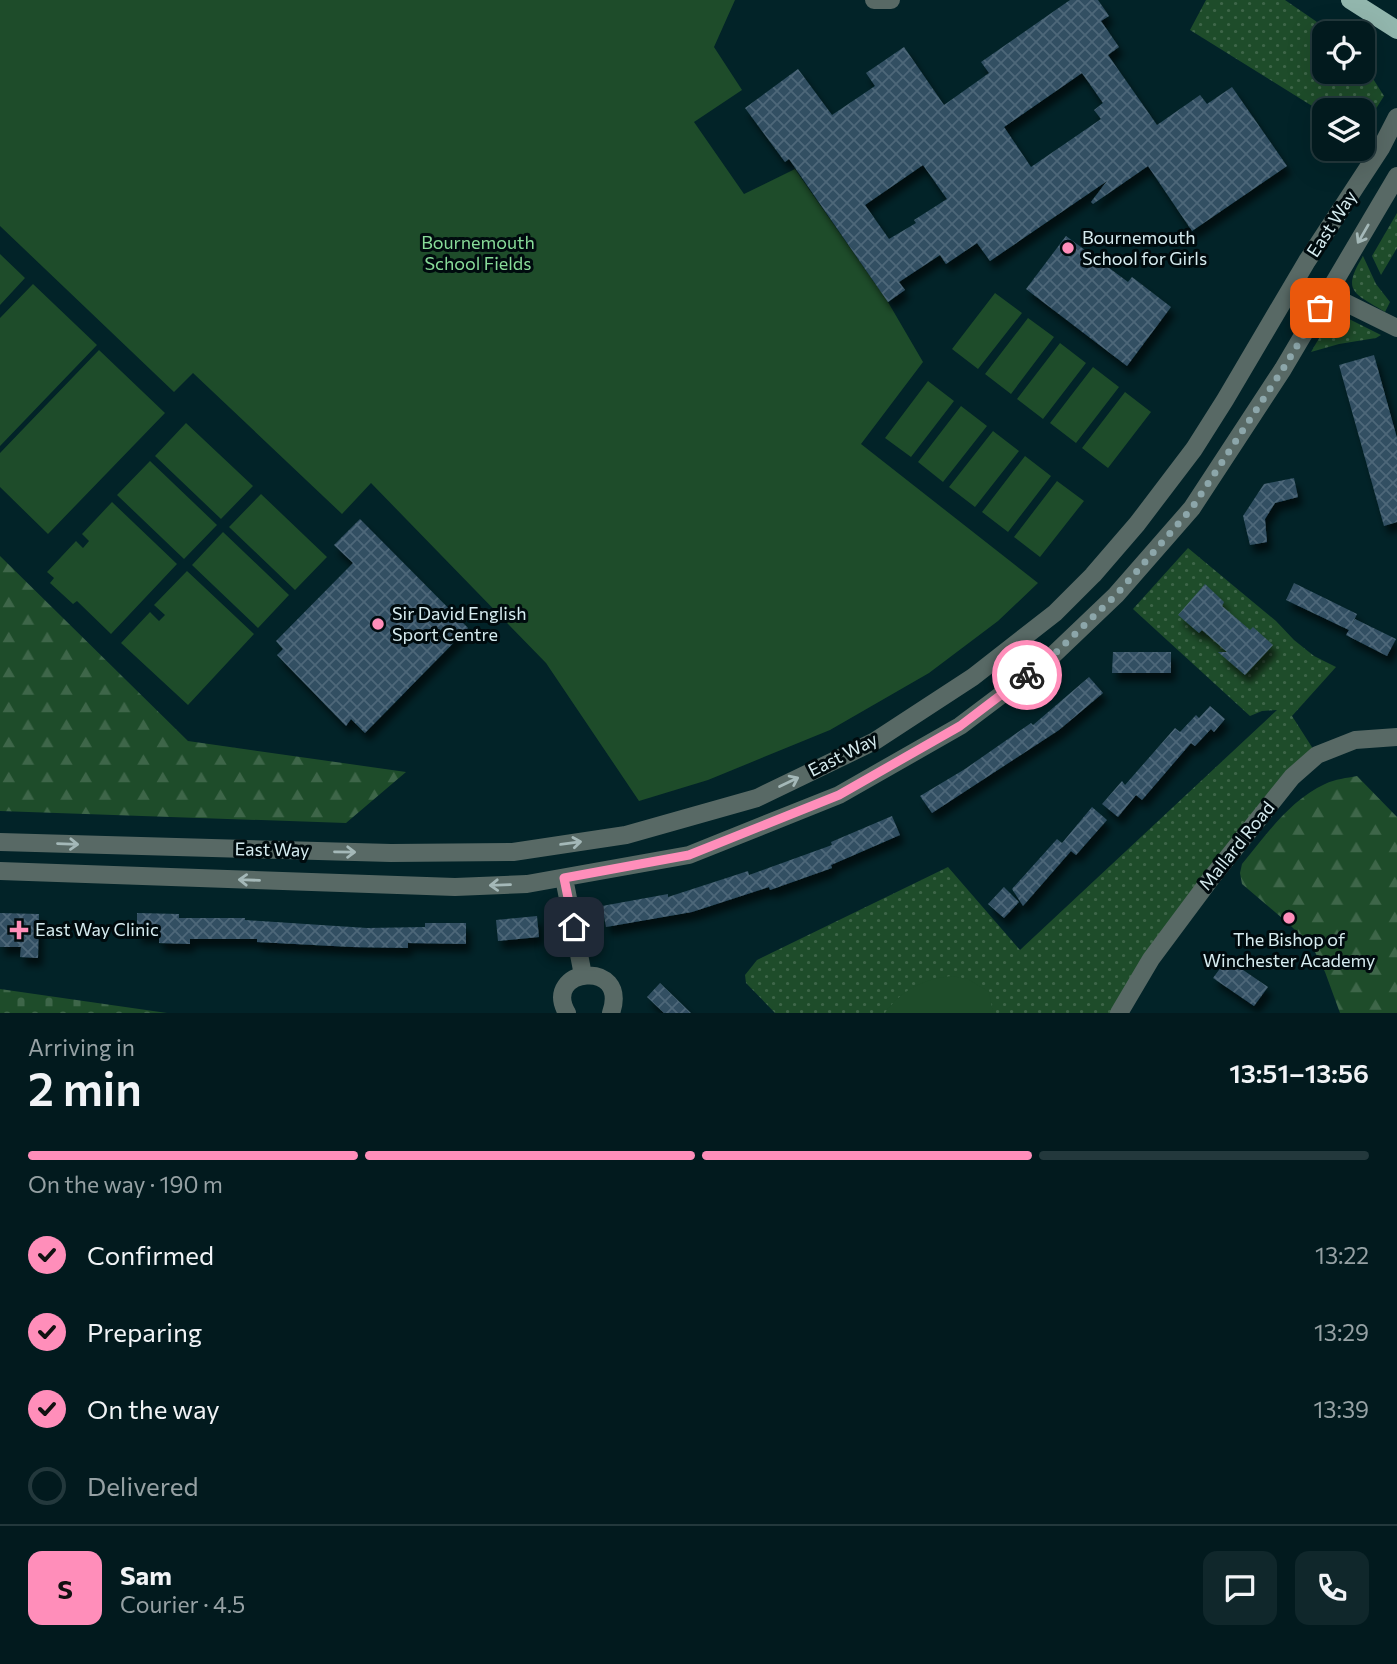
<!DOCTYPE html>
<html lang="en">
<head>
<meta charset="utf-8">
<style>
  :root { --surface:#021a1e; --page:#10272b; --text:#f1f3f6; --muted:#96a1a4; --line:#23383c; --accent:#ff8eba }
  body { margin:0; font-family:Commissioner,sans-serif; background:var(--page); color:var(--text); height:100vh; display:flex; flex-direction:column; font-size:26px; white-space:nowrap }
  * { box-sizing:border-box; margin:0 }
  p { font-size:23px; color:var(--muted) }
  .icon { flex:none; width:38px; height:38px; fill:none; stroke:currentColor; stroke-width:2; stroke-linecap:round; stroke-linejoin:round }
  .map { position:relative; height:1013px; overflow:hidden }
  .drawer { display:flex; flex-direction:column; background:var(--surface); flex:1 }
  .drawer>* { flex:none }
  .controls { position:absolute; left:1312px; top:21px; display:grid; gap:14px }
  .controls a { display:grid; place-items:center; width:63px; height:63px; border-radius:14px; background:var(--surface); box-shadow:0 7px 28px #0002,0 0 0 2px var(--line); font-size:35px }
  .pin { position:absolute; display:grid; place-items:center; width:60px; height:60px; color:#fff; margin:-30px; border-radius:14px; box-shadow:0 4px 10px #0006 }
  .courier { position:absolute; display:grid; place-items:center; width:70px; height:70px; margin:-35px; border:5px solid #ff8eba; border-radius:50%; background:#fff; color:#222; box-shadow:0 2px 9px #0007 }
  .head em { font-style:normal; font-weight:600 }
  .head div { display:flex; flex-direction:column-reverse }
  .head { display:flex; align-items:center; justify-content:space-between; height:119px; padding:0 28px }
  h1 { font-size:46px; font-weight:600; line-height:52px }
  .bar { display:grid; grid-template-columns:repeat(4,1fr); gap:10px 7px; align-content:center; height:84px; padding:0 28px }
  .bar i { height:9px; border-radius:5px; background:var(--line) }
  .bar .active { background:var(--accent) }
  .bar p { grid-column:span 4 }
  .line { display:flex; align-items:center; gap:18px; padding:0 28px; border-top:2px solid var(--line) }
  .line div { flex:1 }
  .round { display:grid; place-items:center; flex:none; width:74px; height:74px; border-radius:14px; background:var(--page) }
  ol { padding:0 28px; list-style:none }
  li { display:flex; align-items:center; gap:21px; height:77px }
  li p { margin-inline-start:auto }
  li .icon { padding:7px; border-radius:50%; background:var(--accent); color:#111; stroke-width:4 }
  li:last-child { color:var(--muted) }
  li i { width:38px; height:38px; border:4px solid var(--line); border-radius:50% }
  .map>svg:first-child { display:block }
  .grass { fill:url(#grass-dots) }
  .forest { fill:url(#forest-firs) }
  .cemetery { fill:url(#cemetery-stones) }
  .park { fill:#1e4c2a }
  .building { fill:url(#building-cross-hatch); fill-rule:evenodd; filter:url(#shadow) }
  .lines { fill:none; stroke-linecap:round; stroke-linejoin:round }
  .minor { stroke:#586965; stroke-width:18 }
  .major { stroke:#92b6ad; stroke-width:18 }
  .oneway { stroke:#a4b8b8 }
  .done { stroke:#8ca6aa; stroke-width:7; stroke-dasharray:0 12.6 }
  .route { stroke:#ff8eba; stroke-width:9 }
  .poi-dot { fill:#ff8eba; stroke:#000b0e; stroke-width:2.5 }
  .labels { text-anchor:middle; stroke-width:6; stroke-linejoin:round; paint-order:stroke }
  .street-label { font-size:18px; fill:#d6ecf0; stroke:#000b0e }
  .poi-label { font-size:18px; fill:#d6ecf0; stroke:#000b0e; text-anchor:start }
  .park-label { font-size:18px; fill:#88dc99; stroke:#000b0e }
</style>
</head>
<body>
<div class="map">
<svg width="1397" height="1013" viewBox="0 0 1397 1013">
  <defs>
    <pattern id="grass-dots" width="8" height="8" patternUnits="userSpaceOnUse" patternTransform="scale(1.75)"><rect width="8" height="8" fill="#1e4c2a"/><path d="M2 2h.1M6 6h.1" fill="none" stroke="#3e6649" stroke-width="1.8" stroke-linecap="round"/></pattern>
    <pattern id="forest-firs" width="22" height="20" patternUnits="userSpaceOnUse" patternTransform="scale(1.75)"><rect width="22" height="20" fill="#1e4c2a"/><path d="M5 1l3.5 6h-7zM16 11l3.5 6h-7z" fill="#3e6649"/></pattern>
    <pattern id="cemetery-stones" width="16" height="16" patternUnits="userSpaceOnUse" patternTransform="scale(1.75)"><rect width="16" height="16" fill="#1e4c2a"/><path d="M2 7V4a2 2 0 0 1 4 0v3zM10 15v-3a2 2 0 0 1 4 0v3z" fill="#3e6649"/></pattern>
    <pattern id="building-cross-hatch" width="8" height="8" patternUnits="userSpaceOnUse" patternTransform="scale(1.75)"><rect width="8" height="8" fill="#314f62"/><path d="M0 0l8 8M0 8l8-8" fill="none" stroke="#4e6879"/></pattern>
    <filter id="shadow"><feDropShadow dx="4.5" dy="8" stdDeviation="3.5" flood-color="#0009"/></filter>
  </defs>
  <rect width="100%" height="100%" fill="#022328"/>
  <path class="grass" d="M1206 0H1285L1333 33H1325V72H1363V63L1384 96 1363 129V110H1325V114L1190 30Z
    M1397 213V248L1381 275 1372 256Z
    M1363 256 1376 284 1390 302 1385 312C1354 293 1341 292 1363 256Z
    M1335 318H1347L1381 335 1376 338 1339 344 1311 352 1328 323Z
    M1188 548 1276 621 1294 640 1314 656 1336 667 1292 716 1317 755 1292 777 1119 1013H775L746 983 745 975 757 960 948 867 1020 950 1277 710 1262 711 1250 716 1133 609Z"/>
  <path class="forest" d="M0 556 188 741 406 772 346 823 0 811Z
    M1357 776 1397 817V1013H1340L1325 972 1313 948 1289 924 1242 884 1240 873 1242 864C1266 835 1290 800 1325 784 1335 779 1347 778 1357 776Z"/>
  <path class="cemetery" d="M0 989 167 1013H0Z"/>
  <path class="park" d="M0 0H735L714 47 742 90 694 122 744 194 795 169 888 302 923 362 861 444 1038 583 998 621 929 673 830 730 708 780 639 801 546 663 371 483 342 514 193 373 174 392 0 226Z
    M0 254 25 278 0 305Z
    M33 284 97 345 0 446V318Z
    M995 293 1022 313 978 369 952 349Z
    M1028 318 1054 337 1011 394 985 374Z
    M1060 343 1086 363 1043 419 1017 399Z
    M99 350 165 413 48 534 0 487V453Z
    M1093 367 1119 387 1076 443 1050 423Z
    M928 381 954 401 911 457 885 438Z
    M1125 392 1151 412 1108 468 1082 448Z
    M961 406 987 426 943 482 918 462Z
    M186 423 253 486 221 519 155 456Z
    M993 431 1019 451 975 507 949 487Z
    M1025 456 1051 476 1008 532 982 512Z
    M150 461 217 525 184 559 117 495Z
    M1057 481 1084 501 1040 557 1014 537Z
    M261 494 327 557 295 590 229 527Z
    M112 502 177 564 111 634 77 601 73 604 50 583 54 578 47 572 76 541 83 548 89 541 82 534Z
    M223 532 289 595 258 628 192 565Z
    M187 571 254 634 188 705 121 643 150 612 159 621 165 615 154 605Z
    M951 976 968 979 989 992 993 1013H885C901 990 924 979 951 976Z"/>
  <path class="building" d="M1070 0H1098L1109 16 1101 21 1119 47 1108 55 1157 125 1200 95 1207 104 1232 87 1287 166 1192 231 1148 166 1093 204 1091 202 1107 181 990 261 977 243 946 264 940 255 899 282 905 290 888 302 789 159 785 162 745 108 798 69 832 115 875 86 866 73 904 47 944 105 989 73 981 62ZM1082 73 1103 103 1094 110 1101 119 1031 167 1004 127ZM923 165 947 199 914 220 916 223 889 239 865 205Z
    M1066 236 1128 282 1132 277 1171 307 1127 366 1026 289Z
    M1374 355 1397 438V522L1384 526 1339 365Z
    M1294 478 1298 497 1275 503 1265 519 1267 542 1250 545 1243 516 1264 484Z
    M360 519 468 628 365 733 351 719 346 726 277 655 283 649 276 641 353 563 334 545Z
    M1294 583 1357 614 1351 626 1355 619 1396 639 1387 656 1346 635 1349 630 1286 600Z
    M1205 584 1224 602 1222 606 1250 630 1253 627 1273 645 1245 675 1218 652H1227L1202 630 1199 633 1178 615Z
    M1113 652H1171V673H1112Z
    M1089 677 1103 693 1059 730 932 813 920 796 965 769 1031 723 1033 725Z
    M1210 706 1225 719 1214 732 1211 729 1195 746 1191 743 1142 800 1136 795 1118 817 1102 804 1122 781 1125 785 1175 728 1180 732 1196 715 1199 718Z
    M1092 807 1107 820 1076 855 1071 851 1023 906 1012 889 1057 839 1062 843Z
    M892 816 900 835 831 865 832 868 770 890 769 887 692 912 606 927 602 906 668 894V897L748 871 749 875 832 845 831 842Z
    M1004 887 1019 902 1004 918 988 904Z
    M0 913 39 914 38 958 20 957 21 947H0Z
    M137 913 179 914V918H245V920L367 928 425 927V923H466V944L408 943V948L352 947 257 942V939H190V944L159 943V935H137Z
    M537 916 539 937 498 941 496 920Z
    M1227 959 1268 987 1254 1006 1213 978Z
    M660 983 691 1013H664L647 997Z"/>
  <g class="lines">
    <path class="minor" d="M874 0H891
      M1328 294 1397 328
      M0 842 391 853 513 852 626 835 757 798 875 741 973 677 1055 613 1093 575 1137 524 1194 449 1225 400 1307 261 1381 148 1397 117
      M0 871 455 887 527 884 689 855 839 795 960 726 1050 658 1116 595 1192 508 1283 369 1397 176
      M564 878 583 975
      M567 1013C541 968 630 958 611 1013
      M1119 1013 1151 959 1212 877 1292 777 1317 755 1355 740 1397 737"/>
    <path class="major" d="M1350 0 1397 30"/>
  </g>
  <defs><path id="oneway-shaft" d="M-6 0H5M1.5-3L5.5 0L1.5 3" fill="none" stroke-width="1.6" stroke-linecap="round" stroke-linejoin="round" transform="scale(1.75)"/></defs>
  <g class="oneway">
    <use href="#oneway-shaft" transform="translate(1363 234) rotate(120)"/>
    <use href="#oneway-shaft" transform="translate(789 782) rotate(-26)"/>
    <use href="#oneway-shaft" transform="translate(571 843) rotate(-8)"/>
    <use href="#oneway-shaft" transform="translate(68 844) rotate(2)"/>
    <use href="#oneway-shaft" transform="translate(345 852) rotate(1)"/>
    <use href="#oneway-shaft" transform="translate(249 880) rotate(-178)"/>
    <use href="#oneway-shaft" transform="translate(500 885) rotate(178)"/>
  </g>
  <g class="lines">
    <path class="done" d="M1027 675 1050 658 1116 595 1192 508 1283 369 1320 308"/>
    <path class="route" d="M574 927 564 878 689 855 839 795 960 726 1027 675"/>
  </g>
  <g class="poi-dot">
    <circle cx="1068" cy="248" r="7"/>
    <circle cx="378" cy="624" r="7"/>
    <circle cx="1289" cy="918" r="7"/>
    <path d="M15.5 919.5h7v7h7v7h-7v7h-7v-7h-7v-7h7z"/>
  </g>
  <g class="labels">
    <g class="street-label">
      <text transform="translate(1332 224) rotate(-57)" y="6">East Way</text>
      <text transform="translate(843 755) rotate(-27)" y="6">East Way</text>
      <text transform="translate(1237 846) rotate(-51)" y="6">Mallard Road</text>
      <text transform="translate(272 850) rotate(1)" y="6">East Way</text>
    </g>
    <g class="poi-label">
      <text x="1082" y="244">Bournemouth<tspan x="1082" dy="21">School for Girls</tspan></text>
      <text x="392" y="620">Sir David English<tspan x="392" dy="21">Sport Centre</tspan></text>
      <text x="35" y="936">East Way Clinic</text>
      <text x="1289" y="946" text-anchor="middle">The Bishop of<tspan x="1289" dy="21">Winchester Academy</tspan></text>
    </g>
    <g class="park-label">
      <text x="478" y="249">Bournemouth<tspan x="478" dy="21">School Fields</tspan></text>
    </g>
  </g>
</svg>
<div class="controls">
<a><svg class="icon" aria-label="locate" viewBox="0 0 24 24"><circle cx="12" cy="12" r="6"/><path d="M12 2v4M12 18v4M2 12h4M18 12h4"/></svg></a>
<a><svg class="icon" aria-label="layers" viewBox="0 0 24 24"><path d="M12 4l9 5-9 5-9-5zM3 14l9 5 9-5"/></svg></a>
</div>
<div class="pin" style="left:1320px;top:308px;background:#ea580c"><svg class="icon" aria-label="bag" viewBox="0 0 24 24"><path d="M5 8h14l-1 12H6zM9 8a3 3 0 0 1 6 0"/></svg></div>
<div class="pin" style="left:574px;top:927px;background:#1f2937"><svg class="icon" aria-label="home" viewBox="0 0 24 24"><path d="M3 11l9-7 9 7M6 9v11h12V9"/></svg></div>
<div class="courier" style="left:1027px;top:675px"><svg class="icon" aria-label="bike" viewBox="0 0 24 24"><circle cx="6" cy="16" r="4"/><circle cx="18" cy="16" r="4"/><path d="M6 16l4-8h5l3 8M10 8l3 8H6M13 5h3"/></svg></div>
</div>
<section class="drawer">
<div class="head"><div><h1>2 min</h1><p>Arriving in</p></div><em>13:51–13:56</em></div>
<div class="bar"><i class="active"></i><i class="active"></i><i class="active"></i><i></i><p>On the way · 190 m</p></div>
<ol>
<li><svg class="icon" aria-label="check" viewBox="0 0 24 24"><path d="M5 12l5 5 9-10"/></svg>Confirmed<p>13:22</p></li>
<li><svg class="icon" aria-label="check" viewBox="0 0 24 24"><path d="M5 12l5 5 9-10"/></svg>Preparing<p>13:29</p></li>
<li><svg class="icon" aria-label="check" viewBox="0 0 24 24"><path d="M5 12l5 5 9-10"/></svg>On the way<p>13:39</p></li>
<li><i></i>Delivered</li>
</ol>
<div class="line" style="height:126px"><b class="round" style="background:var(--accent);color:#111">S</b><div><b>Sam</b><p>Courier · 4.5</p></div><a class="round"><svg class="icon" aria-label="chat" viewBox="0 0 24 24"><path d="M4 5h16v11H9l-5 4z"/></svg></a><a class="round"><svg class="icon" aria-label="phone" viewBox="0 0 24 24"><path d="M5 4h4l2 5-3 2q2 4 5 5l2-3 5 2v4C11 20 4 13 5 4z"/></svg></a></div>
</section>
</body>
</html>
